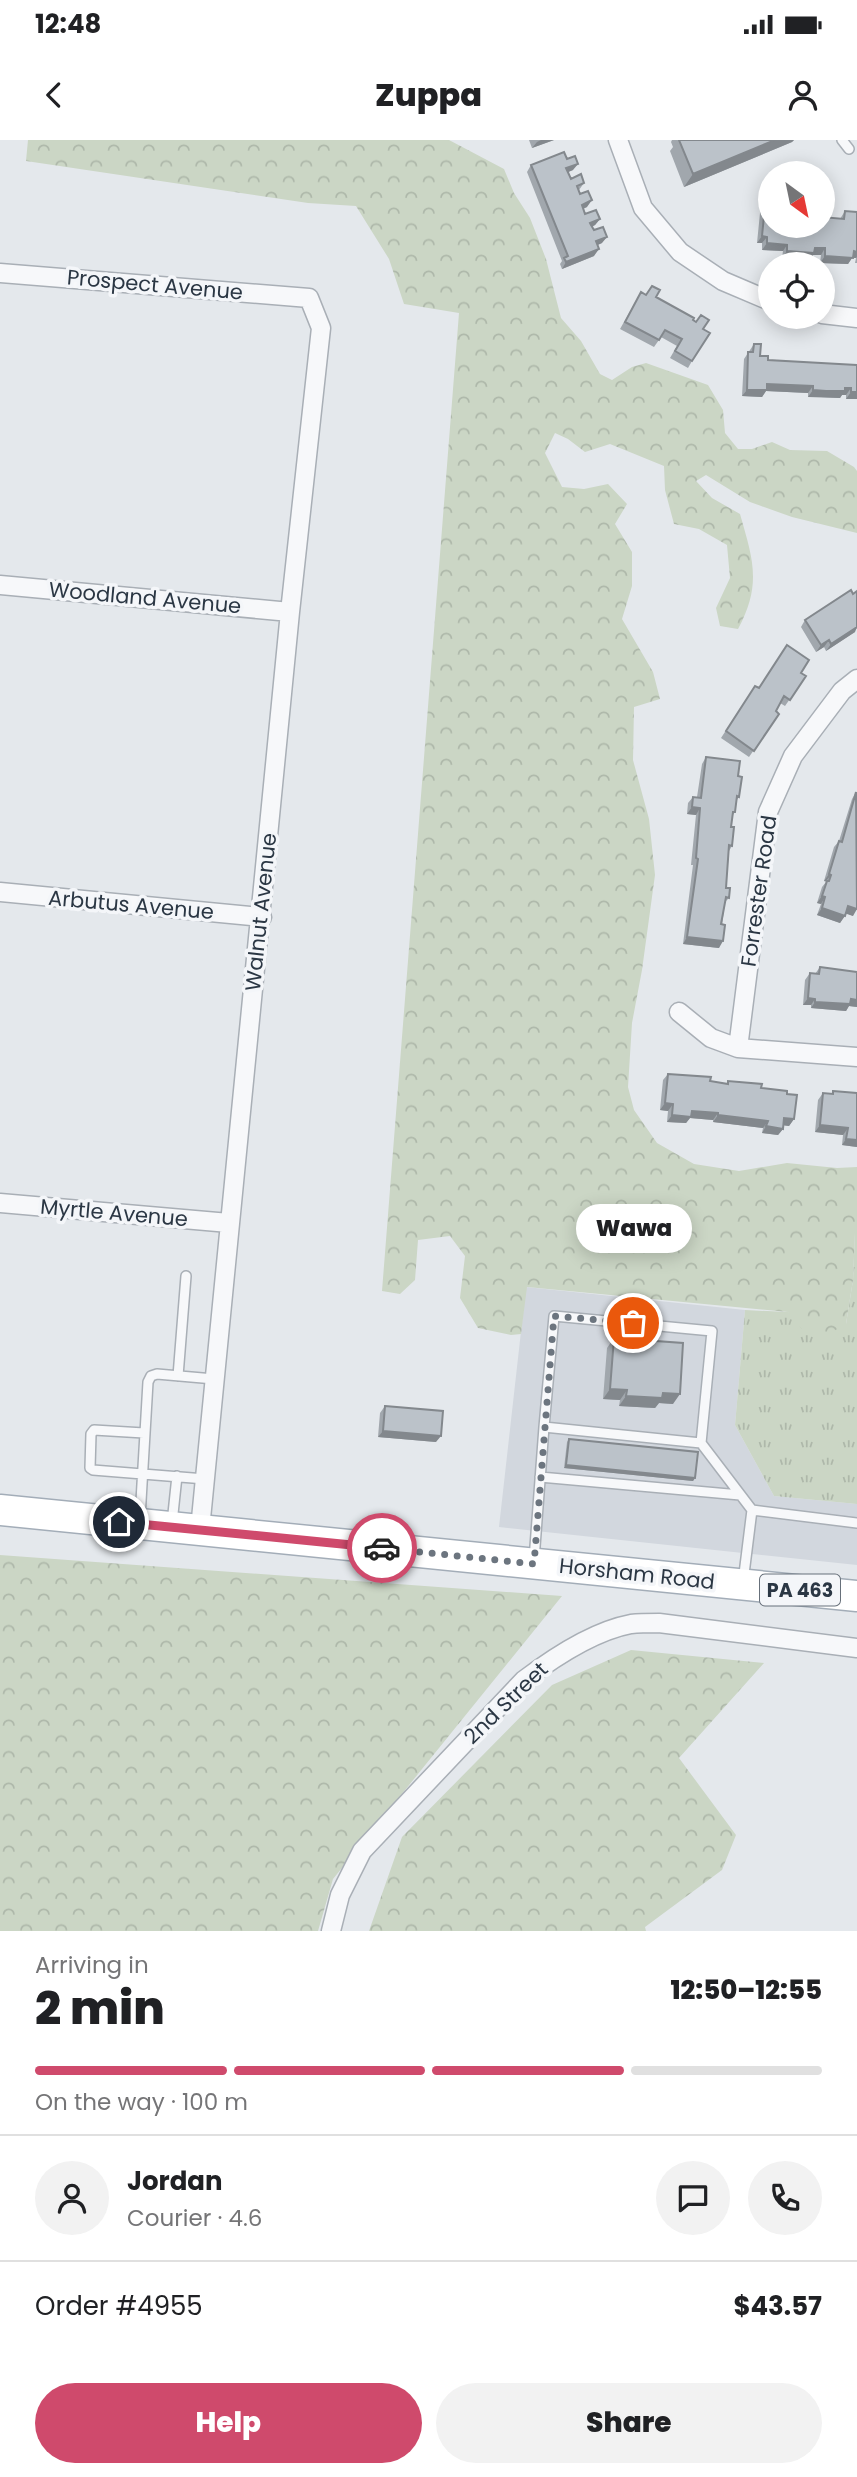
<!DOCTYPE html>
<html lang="en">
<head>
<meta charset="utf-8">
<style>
  :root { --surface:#fff; --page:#f2f2f2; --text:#202124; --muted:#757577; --line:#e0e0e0; --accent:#cf4a6c }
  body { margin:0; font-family:Poppins,sans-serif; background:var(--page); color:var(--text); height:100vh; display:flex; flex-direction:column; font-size:26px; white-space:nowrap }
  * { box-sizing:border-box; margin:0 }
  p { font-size:23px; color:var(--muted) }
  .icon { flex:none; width:38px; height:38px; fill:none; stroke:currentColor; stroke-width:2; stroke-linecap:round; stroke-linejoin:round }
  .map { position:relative; height:1791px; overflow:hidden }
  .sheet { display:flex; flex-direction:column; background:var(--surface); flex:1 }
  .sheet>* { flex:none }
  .needle { width:46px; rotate:147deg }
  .tools { position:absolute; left:758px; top:21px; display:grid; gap:14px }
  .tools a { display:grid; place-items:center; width:77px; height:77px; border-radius:50%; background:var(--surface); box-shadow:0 4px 18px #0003; font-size:35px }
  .pin { position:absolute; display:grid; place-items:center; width:60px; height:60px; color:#fff; margin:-30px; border:4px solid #fff; border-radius:50%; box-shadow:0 2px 7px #0007 }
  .courier { position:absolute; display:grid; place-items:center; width:70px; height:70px; margin:-35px; border:5px solid #cf4a6c; border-radius:50%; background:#fff; color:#222; box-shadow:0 2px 9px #0007 }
  .bubble { position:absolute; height:49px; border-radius:24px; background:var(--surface); box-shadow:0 4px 18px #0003; font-size:23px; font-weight:800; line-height:49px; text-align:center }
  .summary em { font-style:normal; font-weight:800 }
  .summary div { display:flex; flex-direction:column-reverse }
  .summary { display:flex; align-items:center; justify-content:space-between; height:119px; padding:0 35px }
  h1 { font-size:46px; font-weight:800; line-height:52px }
  .bar { display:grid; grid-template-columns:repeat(4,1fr); gap:10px 7px; align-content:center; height:84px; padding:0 35px }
  .bar i { height:9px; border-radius:5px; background:var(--line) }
  .bar .on { background:var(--accent) }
  .bar p { grid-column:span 4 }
  .line { display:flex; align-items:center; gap:18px; padding:0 35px; border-top:2px solid var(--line) }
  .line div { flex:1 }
  .round { display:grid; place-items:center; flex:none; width:74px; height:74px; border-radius:37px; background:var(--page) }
  .cta { display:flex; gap:14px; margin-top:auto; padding:14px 35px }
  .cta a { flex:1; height:80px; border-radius:42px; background:var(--accent); color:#fff; font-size:28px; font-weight:800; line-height:80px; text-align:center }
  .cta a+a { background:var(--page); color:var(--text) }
  .status { display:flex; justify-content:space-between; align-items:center; height:49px; padding:0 35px; background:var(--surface); direction:ltr }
  .status svg { height:19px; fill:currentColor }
  header { display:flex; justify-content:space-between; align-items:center; height:91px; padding:0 35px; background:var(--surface); font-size:32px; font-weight:800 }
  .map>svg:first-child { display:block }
  .built { fill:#d2d7de }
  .grass { fill:url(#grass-tufts) }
  .forest { fill:url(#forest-crowns) }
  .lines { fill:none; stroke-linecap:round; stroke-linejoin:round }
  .lane-casing { stroke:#a9afb6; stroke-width:12 }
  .street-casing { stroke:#a9afb6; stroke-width:21 }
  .primary-casing { stroke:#a3adb8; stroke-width:33 }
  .lane { stroke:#f7f8fa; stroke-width:9 }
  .street { stroke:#f7f8fa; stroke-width:18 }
  .primary { stroke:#fff; stroke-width:30 }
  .wall { fill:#a1a7ad }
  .shaded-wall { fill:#83888d }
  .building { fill:#bbc2c9; stroke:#83888d; stroke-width:2 }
  .done { stroke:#6c757f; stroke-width:7; stroke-dasharray:0 12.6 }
  .route { stroke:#cf4a6c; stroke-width:9 }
  .labels { text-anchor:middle; stroke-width:7; stroke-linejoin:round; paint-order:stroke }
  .shield { fill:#f4f6f9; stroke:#67707a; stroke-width:2 }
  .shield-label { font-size:19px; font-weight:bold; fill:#2b3744 }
  .street-label { font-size:21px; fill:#2b3744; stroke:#f4f6f9 }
</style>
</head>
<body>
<div class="status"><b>12:48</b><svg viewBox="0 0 49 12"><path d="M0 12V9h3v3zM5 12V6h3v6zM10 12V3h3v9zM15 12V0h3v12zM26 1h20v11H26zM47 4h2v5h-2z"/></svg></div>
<header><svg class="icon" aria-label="back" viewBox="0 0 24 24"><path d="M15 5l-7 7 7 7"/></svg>Zuppa<svg class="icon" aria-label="person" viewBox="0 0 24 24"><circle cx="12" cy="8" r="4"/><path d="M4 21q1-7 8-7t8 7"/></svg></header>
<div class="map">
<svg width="857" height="1791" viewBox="0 0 857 1791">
  <defs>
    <pattern id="grass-tufts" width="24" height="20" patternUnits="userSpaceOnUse" patternTransform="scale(1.75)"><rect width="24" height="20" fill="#cbd6c5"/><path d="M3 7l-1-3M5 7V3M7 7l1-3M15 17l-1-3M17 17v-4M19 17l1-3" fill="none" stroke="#aeb8aa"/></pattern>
    <pattern id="forest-crowns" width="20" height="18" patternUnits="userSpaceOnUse" patternTransform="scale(1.75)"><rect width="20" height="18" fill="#cbd6c5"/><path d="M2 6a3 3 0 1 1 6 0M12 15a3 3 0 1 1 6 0" fill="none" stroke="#aeb8aa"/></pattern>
  </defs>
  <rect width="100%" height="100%" fill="#e4e8ec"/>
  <path class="built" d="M526 1147 745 1170 735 1285 774 1356 857 1364V1425L499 1387Z"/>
  <path class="grass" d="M855 1092H857V1364L774 1356 735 1285 745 1170 788 1172 846 1184 853 1140Z"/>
  <path class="forest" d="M28 0H449L504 29 514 53 530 78 546 119 561 178 581 201 600 234 612 240 632 227 646 223 708 245 723 270 725 293 738 309H752L772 302 790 310 827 311 854 327 857 331V393L792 377 750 362 706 335 696 341 712 358 740 374C753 420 762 444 738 489L720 486 716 468 730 438 727 405 699 389 674 384 665 350 664 326 610 304 585 312 568 299 555 293 545 313 562 347 584 349 608 344 627 364 615 384 632 412V446L622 479 653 532 660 559 634 567 633 620 649 679 655 735 642 830 632 883 628 947 634 970 657 1003 694 1024 739 1031 787 1023 837 1028 857 1027V1092L855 1093 853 1140 846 1184 832 1192 803 1190 788 1172 527 1147 521 1194 511 1195 478 1188 460 1158 465 1116 450 1096 418 1100 415 1140 400 1154 382 1151 459 173 404 164 389 119 356 66 308 63 26 21Z
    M0 1415 562 1456 333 1739 318 1791H0Z
    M631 1510 764 1523 679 1618 736 1695 722 1730 645 1787 646 1791H369L402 1697 552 1545Z"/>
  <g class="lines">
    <g class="lane-casing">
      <path id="lane" d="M842 0 849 9
        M178 1236 186 1136
        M544 1287 554 1176 712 1191 701 1303
        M144 1293 94 1290 91 1294 90 1328 93 1330 205 1339
        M540 1337 740 1355
        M140 1378 148 1242 151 1236 157 1234 214 1239
        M172 1383 177 1336
        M534 1420 544 1287 701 1303 752 1370 857 1383
        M743 1442 752 1370"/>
    </g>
    <g class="street-casing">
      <path id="street" d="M618 0 643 68 680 112 723 141 770 161
        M0 133 309 158 321 188 290 472 200 1389
        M822 174 857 178
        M0 445 290 472
        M0 752 262 777
        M679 872 711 898 738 908 857 917
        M738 908 768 672 793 616 842 551 857 539
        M0 1063 229 1083
        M331 1791 340 1755 362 1711 524 1540C553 1518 594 1491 631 1484 640 1483 650 1483 659 1483L857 1508"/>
    </g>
    <g class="primary-casing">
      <path id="primary" d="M0 1370 857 1456"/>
    </g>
    <use href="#lane" class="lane"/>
    <use href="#street" class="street"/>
    <use href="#primary" class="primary"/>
  </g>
  <path class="wall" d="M529 0H554L532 8Z
    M672 0H794L792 2 684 47 670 11 673 7 671 2Z
    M531 25 573 30 568 32 571 39 584 43 579 50 587 67 583 69 585 74 600 79 595 85 592 87 602 103 597 105 594 116 562 129 560 124 562 121 527 32Z
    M765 66 770 86 840 79 845 71 857 72V123H855L856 118H852L848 124 820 123 821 115H813L809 120 782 118 783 111 762 110V103H757L760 73Z
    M652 146 656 157 693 180 703 189 692 221 688 228 670 218 677 206 661 197 654 207 620 189 641 152 646 155Z
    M754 204 760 216 768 220 857 225V259H846V255H842L840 258 821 257H808V253L766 251 762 257 742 256 744 219Z
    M805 480 855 492 826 511 824 507 816 512 801 487Z
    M801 533 806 536 785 566 780 563 776 571 779 574 749 617 721 598 755 546 759 547Z
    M706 617 738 636 739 657 736 661 735 672 732 676 731 687 732 706 729 711 726 748 729 758 725 762 719 808 683 804 693 725H691L696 675 687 674 688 663 693 657H697L702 624Z
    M856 652 853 776 846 773 840 783 817 775 821 764 817 763 822 747 826 742 824 741 834 707 839 701 852 659Z
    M820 827 857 832V867L849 866 846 871 811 868V865H803L805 840 810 833 815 834Z
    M668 934 726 944 728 941 787 954 794 979 789 986 784 985 783 989 778 995 762 993 763 988 713 982V980L690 978 686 983 667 982 668 971 660 970 663 940Z
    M833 951 857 1007 842 1005 843 995 815 992 818 960 823 953 831 954Z
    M614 1198 673 1264 659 1263 655 1268 619 1266 620 1260 603 1259 607 1208Z
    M385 1266 436 1302 378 1297 380 1273Z
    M569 1299 695 1338 693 1341 564 1328 567 1302Z"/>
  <path class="shaded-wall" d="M541 0H554L532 8 537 2Z
    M775 0H794L792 2 684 47 693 34Z
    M578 24 573 30 561 35 566 28Z
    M592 60 587 67 577 71 582 65Z
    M600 79 595 85 586 89 590 83Z
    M762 96 767 97 762 103H757Z
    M607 97 602 103 591 108 596 101Z
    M767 103 787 105 783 111 762 110Z
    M815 108H825L821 115H813L809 120 782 118 787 111Z
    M599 109 594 116 562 129 566 122Z
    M854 111 857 112V117L856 118H852L848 124 820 123 825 116Z
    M767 244 813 246 808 253 766 251 762 257 742 256 747 250Z
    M851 248 846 255H842L840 258 808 257 813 250Z
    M851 252H857V259H846Z
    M857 487 855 492 826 511 831 504Z
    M829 500 824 507 816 512 821 505Z
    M692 667 700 668 696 675 687 674Z
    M829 734 831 735 826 741H824Z
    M822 756 825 757 821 764 817 763Z
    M848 766 857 769 853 776 844 773Z
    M822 768 845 776 840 783 817 775Z
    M687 797 723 801 719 808 683 804Z
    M808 858 815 859 811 865H803Z
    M851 859 857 860V867L849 866 846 871 811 868 815 862Z
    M665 963 673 964 668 971 660 970Z
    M692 971 718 973 713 980 690 978 686 983 667 982 672 975Z
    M718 975 768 981 763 988 713 982Z
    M784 978 794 979 789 986 780 985Z
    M820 985 848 988 843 995 815 992Z
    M766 986 783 989 778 995 762 993Z
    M846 999 857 1000V1007L842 1005Z
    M610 1249 627 1250 620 1260 603 1259Z
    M663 1253 680 1254 673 1264 659 1263 655 1268 619 1266 626 1256Z
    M383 1291 441 1296 436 1302 378 1297Z
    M566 1325 695 1338 693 1341 564 1328Z"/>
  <path class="building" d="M679 0H775L693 34Z
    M564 12 567 19 575 16 578 24 566 28 571 39 581 34 584 43 577 46 580 54 588 51 592 60 582 65 585 74 596 70 600 79 590 83 591 85 594 90 603 87 607 97 596 101 599 109 566 122 564 118 568 116 531 25Z
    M765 66 770 67V86H822V77L844 79 845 71 857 72V112L854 111 853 118 825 116V108H815L814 113 787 111V105L767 103V97L762 96Z
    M652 146 660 150 656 157 694 178 693 180 696 182 701 175 709 180 703 189 710 193 692 221 675 211 682 199 665 190 659 200 625 182 641 152 646 155Z
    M754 204H761L760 216H768V220L857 225V252H851V248H845V251H826L813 250V246L767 244V250H747L748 212H753Z
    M851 450 853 454 857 451V487L831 504 829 500 821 505 805 480Z
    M787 505 809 520 801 533 806 536 790 560 784 556 776 571 779 574 754 611 726 591 755 546 759 548Z
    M706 617 740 621 738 636 742 637 739 657 737 656 735 672H733L731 687H734L732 706 729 705 726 748H730L729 758 726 757 721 784 725 785 723 801 687 797 698 719 696 718 700 668 692 667 693 657 701 658Z
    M856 652 857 769 848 766 845 776 822 768 825 757 822 756 827 741H829L831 735 829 734 839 701 842 702Z
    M820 827 857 832V860L851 859 850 864 815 862V859L808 858 810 833 819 834Z
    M668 934 711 937 710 941 728 944V941L762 944 761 948 787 951V954L797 955 794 979 784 978 783 989 766 986 768 981 718 975V973L692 971 691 977 672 975 673 964 665 963Z
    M833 951 857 953V1000L846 999 848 988 820 985 823 953 833 954Z
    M614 1198 683 1203 680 1254 663 1253 662 1258 626 1256 627 1250 610 1249Z
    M385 1266 443 1271 441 1296 383 1291Z
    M569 1299 698 1312 695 1338 566 1325Z"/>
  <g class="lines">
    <path class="done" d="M382 1408 534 1424 554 1176 633 1183"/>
    <path class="route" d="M119 1382 382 1408"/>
  </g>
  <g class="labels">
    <rect class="shield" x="760" y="1434.5" width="80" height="31" rx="5"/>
    <g class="shield-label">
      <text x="800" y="1457">PA 463</text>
    </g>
    <g class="street-label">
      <text transform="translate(155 145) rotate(5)" y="7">Prospect Avenue</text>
      <text transform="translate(145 458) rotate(5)" y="7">Woodland Avenue</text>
      <text transform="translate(759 751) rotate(-82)" y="7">Forrester Road</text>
      <text transform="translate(131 765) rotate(5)" y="7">Arbutus Avenue</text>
      <text transform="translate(261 772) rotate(-84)" y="7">Walnut Avenue</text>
      <text transform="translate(114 1073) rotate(5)" y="7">Myrtle Avenue</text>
      <text transform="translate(637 1434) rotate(6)" y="7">Horsham Road</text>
      <text transform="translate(506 1563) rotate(-44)" y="7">2nd Street</text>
    </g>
  </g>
</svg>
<div class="tools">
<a><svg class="needle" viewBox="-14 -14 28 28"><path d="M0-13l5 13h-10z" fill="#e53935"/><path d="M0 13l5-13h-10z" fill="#757577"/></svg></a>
<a><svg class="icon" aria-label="locate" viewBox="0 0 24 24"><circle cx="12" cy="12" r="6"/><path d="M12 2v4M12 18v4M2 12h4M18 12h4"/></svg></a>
</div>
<div class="pin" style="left:633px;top:1183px;background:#ea580c"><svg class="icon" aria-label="bag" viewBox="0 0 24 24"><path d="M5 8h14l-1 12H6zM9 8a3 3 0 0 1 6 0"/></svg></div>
<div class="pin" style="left:119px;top:1382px;background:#1f2937"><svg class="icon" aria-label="home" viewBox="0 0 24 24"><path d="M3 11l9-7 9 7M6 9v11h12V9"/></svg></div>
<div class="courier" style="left:382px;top:1408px"><svg class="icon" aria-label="car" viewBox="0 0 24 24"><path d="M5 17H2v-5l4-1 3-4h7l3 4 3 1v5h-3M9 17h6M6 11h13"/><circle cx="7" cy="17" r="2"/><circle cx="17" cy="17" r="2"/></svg></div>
<div class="bubble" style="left:576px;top:1064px;width:116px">Wawa</div>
</div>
<section class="sheet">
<div class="summary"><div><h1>2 min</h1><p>Arriving in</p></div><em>12:50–12:55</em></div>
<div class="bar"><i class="on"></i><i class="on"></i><i class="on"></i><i></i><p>On the way · 100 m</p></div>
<div class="line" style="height:126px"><a class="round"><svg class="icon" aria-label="person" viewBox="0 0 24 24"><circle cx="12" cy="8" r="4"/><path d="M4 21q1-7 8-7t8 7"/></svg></a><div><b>Jordan</b><p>Courier · 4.6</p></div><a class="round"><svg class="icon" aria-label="chat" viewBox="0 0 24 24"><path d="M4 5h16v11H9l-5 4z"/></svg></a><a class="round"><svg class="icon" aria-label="phone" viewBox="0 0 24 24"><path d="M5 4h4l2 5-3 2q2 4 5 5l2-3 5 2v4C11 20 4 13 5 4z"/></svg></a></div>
<div class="line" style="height:91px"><div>Order #4955</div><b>$43.57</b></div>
<div class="cta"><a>Help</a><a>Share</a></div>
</section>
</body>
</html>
